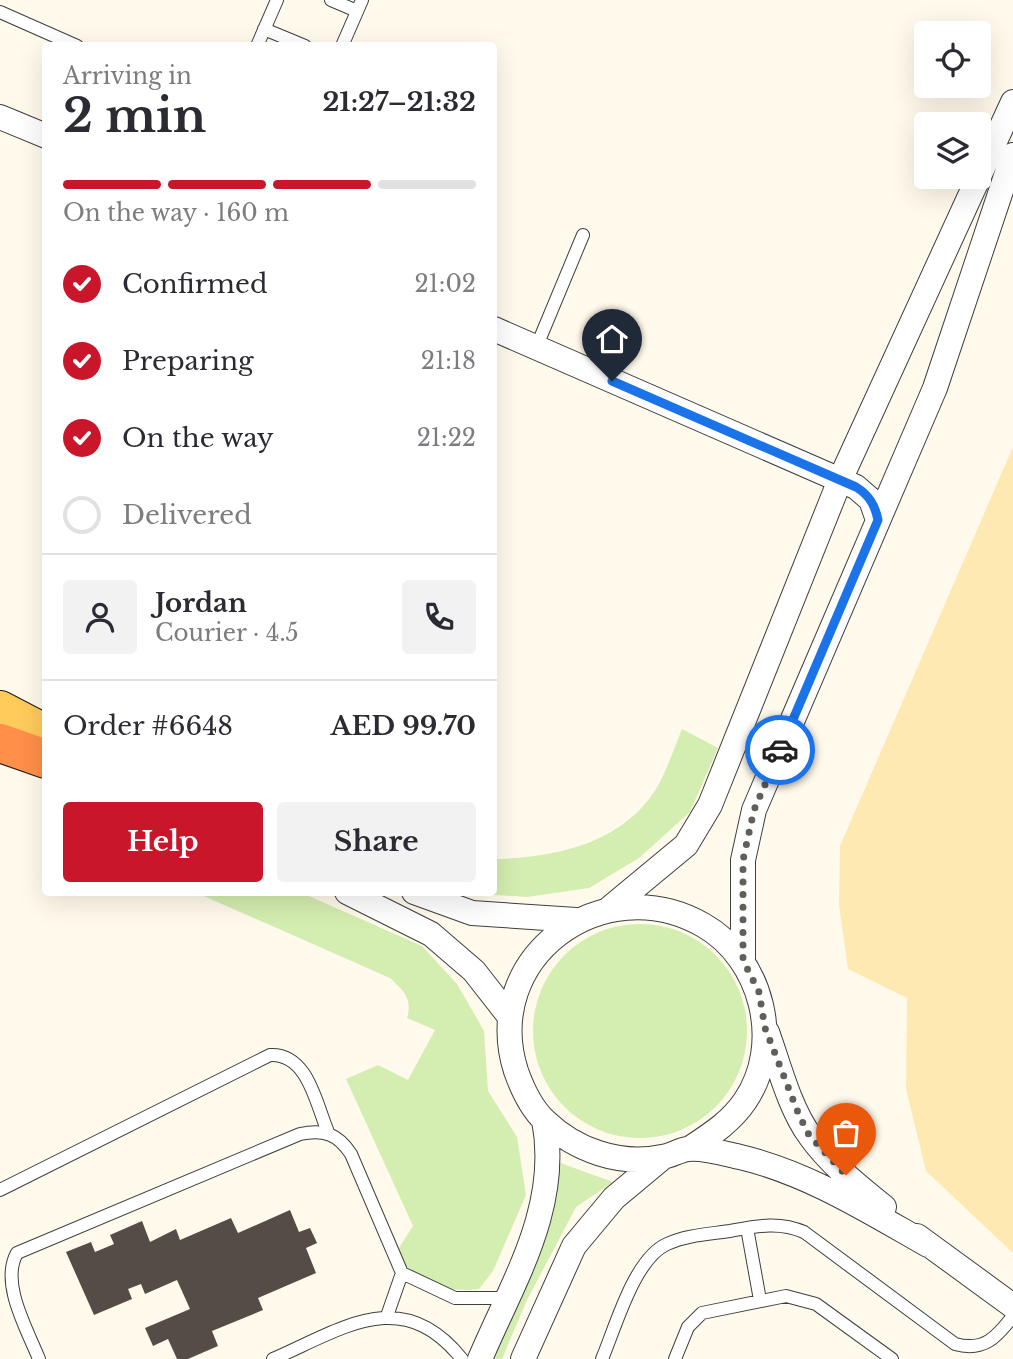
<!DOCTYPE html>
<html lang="en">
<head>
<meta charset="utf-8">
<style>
  :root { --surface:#fff; --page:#f2f2f3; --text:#2b2b33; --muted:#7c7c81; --line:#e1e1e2; --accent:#c9162b }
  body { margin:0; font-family:"Libre Baskerville",serif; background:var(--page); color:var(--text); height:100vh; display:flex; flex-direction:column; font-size:26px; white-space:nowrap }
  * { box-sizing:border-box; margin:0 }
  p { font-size:23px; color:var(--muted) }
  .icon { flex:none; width:38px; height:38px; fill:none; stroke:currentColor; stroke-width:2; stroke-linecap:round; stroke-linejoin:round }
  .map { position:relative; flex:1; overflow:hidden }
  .details { position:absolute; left:42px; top:42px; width:455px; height:854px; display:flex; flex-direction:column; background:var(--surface); border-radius:7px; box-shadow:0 7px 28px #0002 }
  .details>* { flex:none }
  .buttons { position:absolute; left:914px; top:21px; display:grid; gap:14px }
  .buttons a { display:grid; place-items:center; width:77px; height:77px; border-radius:7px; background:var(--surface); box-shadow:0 7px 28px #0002; font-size:35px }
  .pin { position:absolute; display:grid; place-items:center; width:60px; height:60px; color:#fff; margin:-72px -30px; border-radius:50% 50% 50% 0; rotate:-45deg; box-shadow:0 0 7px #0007 }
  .pin .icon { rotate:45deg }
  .courier { position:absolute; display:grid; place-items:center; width:70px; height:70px; margin:-35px; border:5px solid #1a73e8; border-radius:50%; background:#fff; color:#222; box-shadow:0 2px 9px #0007 }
  .head em { font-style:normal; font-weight:800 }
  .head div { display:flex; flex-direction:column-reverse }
  .head { display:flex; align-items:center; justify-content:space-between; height:119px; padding:0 21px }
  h1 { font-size:46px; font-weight:800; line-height:52px }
  .bar { display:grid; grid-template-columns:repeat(4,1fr); gap:10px 7px; align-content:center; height:84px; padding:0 21px }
  .bar i { height:9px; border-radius:5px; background:var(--line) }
  .bar .current { background:var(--accent) }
  .bar p { grid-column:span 4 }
  .line { display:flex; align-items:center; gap:18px; padding:0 21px; border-top:2px solid var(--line) }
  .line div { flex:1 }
  .round { display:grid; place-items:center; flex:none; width:74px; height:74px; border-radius:7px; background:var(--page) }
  ol { padding:0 21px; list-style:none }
  li { display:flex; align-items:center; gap:21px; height:77px }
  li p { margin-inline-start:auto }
  li .icon { padding:7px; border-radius:50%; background:var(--accent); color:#fff; stroke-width:4 }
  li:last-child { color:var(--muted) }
  li i { width:38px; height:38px; border:4px solid var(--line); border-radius:50% }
  .primary-button { display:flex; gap:14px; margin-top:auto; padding:14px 21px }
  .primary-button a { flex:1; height:80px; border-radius:7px; background:var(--accent); color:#fff; font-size:28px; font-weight:800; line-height:80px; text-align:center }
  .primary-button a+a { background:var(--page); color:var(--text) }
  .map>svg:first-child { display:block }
  .green { fill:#d4edb0 }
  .sand { fill:#ffe9b3 }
  .building { fill:#554c47 }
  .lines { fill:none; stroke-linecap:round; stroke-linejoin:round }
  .lane-casing { stroke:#3f3f3f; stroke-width:14 }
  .street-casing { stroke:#3f3f3f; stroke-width:26 }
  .primary-casing { stroke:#1d1d1d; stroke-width:40 }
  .highway-casing { stroke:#1d1d1d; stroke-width:40 }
  .lane { stroke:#fff; stroke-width:12 }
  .street { stroke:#fff; stroke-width:24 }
  .primary { stroke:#ffcb5b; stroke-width:38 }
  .highway { stroke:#ff8f49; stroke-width:38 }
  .done { stroke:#615f5a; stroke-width:7; stroke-dasharray:0 12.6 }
  .route { stroke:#1a73e8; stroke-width:9 }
</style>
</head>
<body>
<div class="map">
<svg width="1013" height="1359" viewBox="0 0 1013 1359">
  <rect width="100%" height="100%" fill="#fffaeb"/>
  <path class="green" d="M682 729 718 748 690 812 639 858 589 888 527 897 465 893 494 892V859C553 858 622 844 656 789 667 771 674 748 682 729Z
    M197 893H302L422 946 457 984 484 1031 488 1091 517 1137 526 1195 493 1271 479 1289C440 1293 419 1283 395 1254L413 1226 346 1079 378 1065 408 1080 435 1030 407 1018C413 999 403 990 390 978Z
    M533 1031a107 107 0 1 1 214 0a107 107 0 1 1-214 0Z
    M552 1160 613 1182 576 1207 527 1300 502 1359H487Z"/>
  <path class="sand" d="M1013 447V1253L926 1171 906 1089 907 998 848 969 839 905 840 846Z"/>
  <path class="building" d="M290 1210 299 1232 310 1228 317 1243 306 1248 316 1273 258 1298 263 1310 212 1331 218 1346 188 1359H177L168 1339 153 1346 145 1328 190 1309 177 1280 145 1294 141 1284 128 1289 132 1299 94 1315 66 1252 91 1242 95 1252 114 1244 110 1235 142 1221 150 1242 176 1229 180 1240 231 1218 238 1233Z"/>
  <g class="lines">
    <g class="lane-casing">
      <path id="lane" d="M331 0 357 11
        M0 12 77 46
        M264 29 305 46
        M257 46 277 0
        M342 46 362 0
        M536 348 583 235
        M0 1190 270 1055C308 1053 316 1104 328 1132
        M747 1228 760 1300
        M387 1316 402 1273
        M39 1359C27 1329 0 1283 17 1253L300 1134C324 1129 338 1134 351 1154L402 1273 455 1298H506
        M273 1359C342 1329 402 1284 462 1359
        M602 1359C616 1326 634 1259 667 1244 686 1235 710 1234 730 1231 757 1226 779 1221 804 1232L955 1344C984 1352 997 1337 1013 1316
        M675 1359 688 1327 702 1313 786 1296 816 1304 892 1359"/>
    </g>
    <g class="street-casing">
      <path id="street" d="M0 117 46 136
        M494 329 856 487 871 500 878 520
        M347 892 431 934 474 971 510 1017
        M414 892 472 913 576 920
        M610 908 686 845 710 805 840 480 1013 102
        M743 959V860L754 810 935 388 1013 155
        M767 1032C779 1065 789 1107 810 1136 830 1164 858 1186 884 1207
        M689 1149C710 1135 730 1123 745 1101 784 1044 762 958 703 925 603 868 480 957 516 1071 522 1088 531 1108 545 1121 575 1150 620 1166 662 1157 671 1156 679 1150 688 1149 703 1147 726 1154 740 1157 808 1173 868 1211 928 1245
        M917 1236 1013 1306
        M480 1359C513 1281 561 1207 544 1120
        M523 1359 574 1246 614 1198 662 1158"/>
    </g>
    <g class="primary-casing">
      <path id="primary" d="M0 710 46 734"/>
    </g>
    <g class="highway-casing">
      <path id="highway" d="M0 743 46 759"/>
    </g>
    <use href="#lane" class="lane"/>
    <use href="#street" class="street"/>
    <use href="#primary" class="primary"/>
    <use href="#highway" class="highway"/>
  </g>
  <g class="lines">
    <path class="done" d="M780 750 754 810 743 860V960L759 992 765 1028 799 1115 809 1135 846 1175"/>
    <path class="route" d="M612 381 856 487C869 495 875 505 878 520L780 750"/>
  </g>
</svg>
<div class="buttons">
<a><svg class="icon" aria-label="locate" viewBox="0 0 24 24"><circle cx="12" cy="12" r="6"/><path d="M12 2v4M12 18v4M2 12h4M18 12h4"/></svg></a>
<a><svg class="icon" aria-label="layers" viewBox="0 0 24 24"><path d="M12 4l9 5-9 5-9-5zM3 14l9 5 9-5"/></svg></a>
</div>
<div class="pin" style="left:846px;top:1175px;background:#ea580c"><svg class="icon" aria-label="bag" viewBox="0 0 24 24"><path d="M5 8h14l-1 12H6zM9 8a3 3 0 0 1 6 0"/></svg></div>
<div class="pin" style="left:612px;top:381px;background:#1f2937"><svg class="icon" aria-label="home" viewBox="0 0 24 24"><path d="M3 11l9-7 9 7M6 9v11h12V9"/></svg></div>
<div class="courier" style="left:780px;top:750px"><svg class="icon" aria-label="car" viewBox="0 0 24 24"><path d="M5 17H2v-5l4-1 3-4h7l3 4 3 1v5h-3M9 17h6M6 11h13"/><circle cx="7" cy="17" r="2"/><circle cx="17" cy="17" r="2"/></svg></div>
<section class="details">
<div class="head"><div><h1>2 min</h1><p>Arriving in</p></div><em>21:27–21:32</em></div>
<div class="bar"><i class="current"></i><i class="current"></i><i class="current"></i><i></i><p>On the way · 160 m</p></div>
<ol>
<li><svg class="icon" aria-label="check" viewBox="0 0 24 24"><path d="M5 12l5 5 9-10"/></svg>Confirmed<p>21:02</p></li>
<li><svg class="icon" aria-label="check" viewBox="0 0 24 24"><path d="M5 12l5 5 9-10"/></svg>Preparing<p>21:18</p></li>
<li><svg class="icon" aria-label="check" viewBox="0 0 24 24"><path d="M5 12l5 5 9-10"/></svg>On the way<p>21:22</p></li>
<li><i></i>Delivered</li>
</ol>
<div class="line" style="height:126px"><a class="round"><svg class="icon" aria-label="person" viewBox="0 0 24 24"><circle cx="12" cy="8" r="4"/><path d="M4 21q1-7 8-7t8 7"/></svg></a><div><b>Jordan</b><p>Courier · 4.5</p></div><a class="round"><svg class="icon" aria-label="phone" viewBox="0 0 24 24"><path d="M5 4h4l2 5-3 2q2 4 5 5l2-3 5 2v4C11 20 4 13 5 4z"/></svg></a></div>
<div class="line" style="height:91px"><div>Order #6648</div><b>AED 99.70</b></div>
<div class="primary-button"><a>Help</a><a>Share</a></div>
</section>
</div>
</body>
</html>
